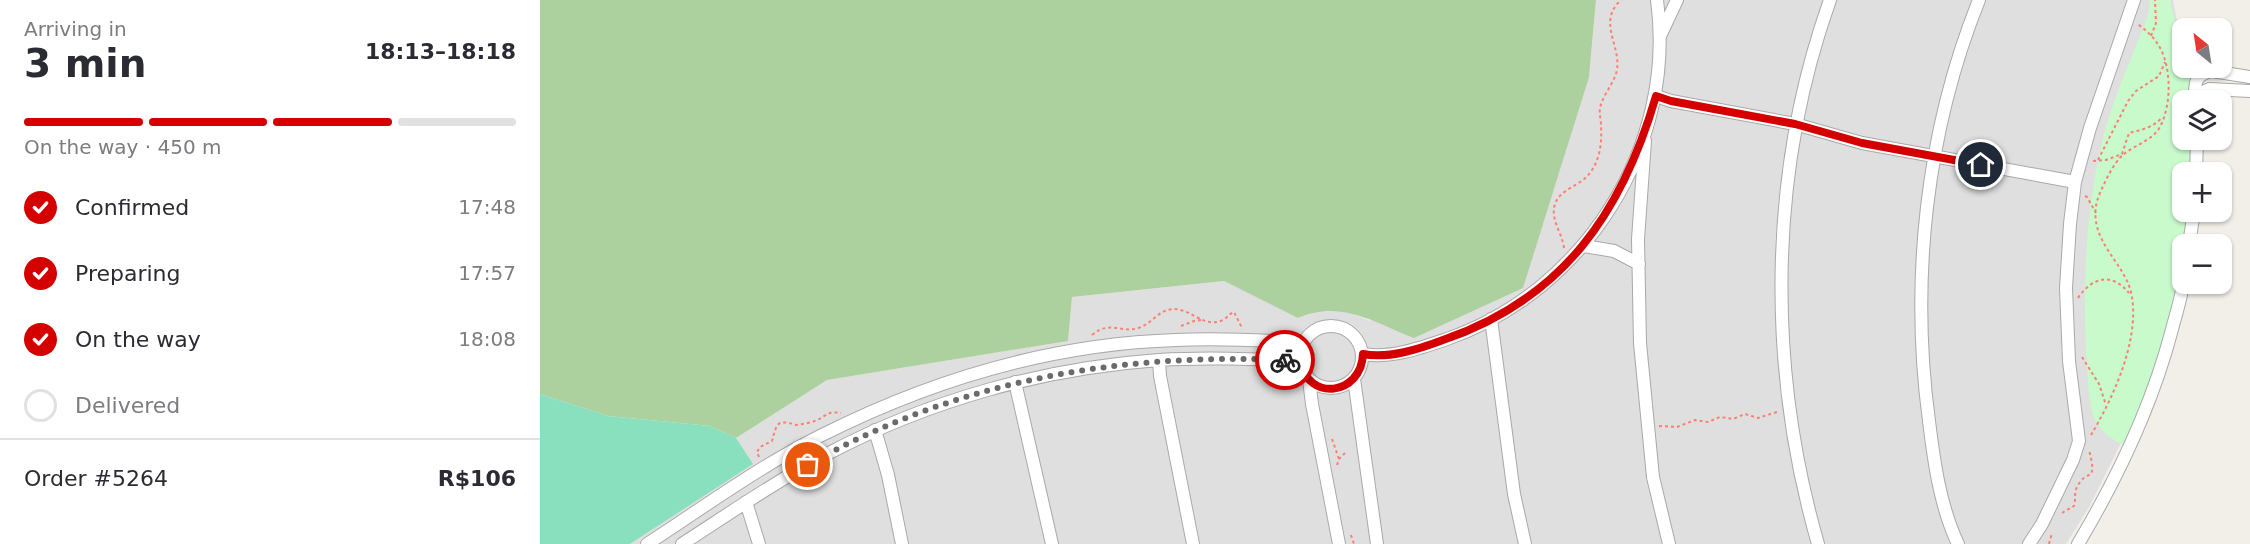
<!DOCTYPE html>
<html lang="en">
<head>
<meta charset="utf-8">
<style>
  :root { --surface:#fff; --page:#f7f7f7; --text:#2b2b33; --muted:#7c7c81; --line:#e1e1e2; --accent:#d40000 }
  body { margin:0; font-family:"DejaVu Sans",sans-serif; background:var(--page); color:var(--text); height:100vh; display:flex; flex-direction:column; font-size:22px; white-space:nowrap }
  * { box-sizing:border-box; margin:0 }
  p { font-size:20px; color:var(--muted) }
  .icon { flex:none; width:33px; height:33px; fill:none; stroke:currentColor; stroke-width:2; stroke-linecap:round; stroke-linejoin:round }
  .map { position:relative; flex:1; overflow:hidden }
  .side { display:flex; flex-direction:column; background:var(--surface); width:540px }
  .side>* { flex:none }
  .needle { width:39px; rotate:330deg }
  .fabs { position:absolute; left:1632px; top:18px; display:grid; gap:12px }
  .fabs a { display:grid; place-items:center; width:60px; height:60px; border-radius:12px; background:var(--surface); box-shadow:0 2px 4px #0004; font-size:30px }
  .pin { position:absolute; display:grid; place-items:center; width:51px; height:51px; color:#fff; margin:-26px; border:3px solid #fff; border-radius:50%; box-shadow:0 2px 6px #0007 }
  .courier { position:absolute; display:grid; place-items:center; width:60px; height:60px; margin:-30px; border:4px solid #d40000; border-radius:50%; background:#fff; color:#222; box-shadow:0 2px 8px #0007 }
  .headline em { font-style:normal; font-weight:700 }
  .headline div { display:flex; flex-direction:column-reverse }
  .headline { display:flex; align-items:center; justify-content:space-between; height:102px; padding:0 24px }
  h1 { font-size:39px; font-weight:700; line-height:45px }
  .bar { display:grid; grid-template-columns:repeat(4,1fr); gap:9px 6px; align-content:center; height:72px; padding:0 24px }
  .bar i { height:8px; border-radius:4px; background:var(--line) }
  .bar .selected { background:var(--accent) }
  .bar p { grid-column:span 4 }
  .line { display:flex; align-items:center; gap:15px; padding:0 24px; border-top:2px solid var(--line) }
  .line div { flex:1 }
  ol { padding:0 24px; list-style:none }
  li { display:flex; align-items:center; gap:18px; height:66px }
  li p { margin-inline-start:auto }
  li .icon { padding:6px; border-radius:50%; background:var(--accent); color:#fff; stroke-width:4 }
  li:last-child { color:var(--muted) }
  li i { width:33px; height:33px; border:3px solid var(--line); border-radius:50% }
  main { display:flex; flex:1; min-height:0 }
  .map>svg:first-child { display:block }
  .residential { fill:#e0dfdf }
  .forest { fill:#add19e }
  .park { fill:#c8facc }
  .pitch { fill:#88e0be }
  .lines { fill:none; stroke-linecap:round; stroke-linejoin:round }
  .minor-casing { stroke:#a9a9a9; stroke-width:14 }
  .path { stroke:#fa8072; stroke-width:2; stroke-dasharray:3 3; stroke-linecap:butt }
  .minor { stroke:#fff; stroke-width:12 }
  .done { stroke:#6b6a68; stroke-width:6; stroke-dasharray:0 10.8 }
  .route { stroke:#d40000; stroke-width:8 }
</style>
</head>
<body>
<main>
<section class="side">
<div class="headline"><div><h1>3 min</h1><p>Arriving in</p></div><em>18:13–18:18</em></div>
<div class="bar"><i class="selected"></i><i class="selected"></i><i class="selected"></i><i></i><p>On the way · 450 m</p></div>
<ol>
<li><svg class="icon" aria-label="check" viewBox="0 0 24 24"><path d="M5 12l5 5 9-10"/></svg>Confirmed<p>17:48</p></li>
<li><svg class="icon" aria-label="check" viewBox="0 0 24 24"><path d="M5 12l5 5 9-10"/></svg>Preparing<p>17:57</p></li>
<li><svg class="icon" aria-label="check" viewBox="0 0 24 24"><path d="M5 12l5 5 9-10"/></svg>On the way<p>18:08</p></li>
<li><i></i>Delivered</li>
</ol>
<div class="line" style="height:78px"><div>Order #5264</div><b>R$106</b></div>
</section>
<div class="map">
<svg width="1710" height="544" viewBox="0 0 1710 544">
  <rect width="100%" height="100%" fill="#f2efe9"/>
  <path class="residential" d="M1056 0H1633L1640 37 1642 172 1590 425 1549 507 1526 544H90L212 464 196 438 287 380 528 341 532 297 684 281 758 317 775 311 794 310 812 313 830 321 1049 77Z"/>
  <path class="forest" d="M0 0H1056L1049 77 983 288 874 338C835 323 801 299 758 318L684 281 532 297 528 341 287 380 196 438 170 426 68 416 0 394Z"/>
  <path class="park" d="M1610 0H1630L1642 52V68H1646L1652 89V100H1642V140H1652L1651 172H1642V212H1648C1638 294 1618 368 1586 447 1576 441 1563 434 1557 424 1549 410 1548 383 1547 367 1542 288 1545 204 1566 127 1577 88 1595 51 1609 12Z"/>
  <path class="pitch" d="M0 394 68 416 170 426 196 438 213 464 90 544H0Z"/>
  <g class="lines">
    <g class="minor-casing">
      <path id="minor" d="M1121 34 1137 0
        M1116 96 1131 101 1255 124 1322 143 1535 182
        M1655 96 1669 89 1710 91
        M1655 100C1655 85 1653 75 1672 71L1710 77
        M1105 141 1098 239 1100 343 1113 477 1129 544
        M1656 172 1657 140
        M1649 244 1654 212
        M1044 246 1074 251 1099 264
        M951 319 974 494 985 544
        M760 357a31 31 0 1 1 62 0a31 31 0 1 1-62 0Z
        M823 354C850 359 881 348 907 339 1045 291 1137 146 1117 0
        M619 360 620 376 653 544
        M814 379 837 544
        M769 380 772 404 799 544
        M475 382 512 544
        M335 430 348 475 362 544
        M206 502 219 544
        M107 544C164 507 220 466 280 436 391 380 511 344 636 340 678 338 721 340 763 343
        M142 544C190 513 238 480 289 453 390 400 504 368 619 360 665 357 713 359 760 361
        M1278 544C1227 367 1228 174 1290 0
        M1418 544C1400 506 1394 462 1389 421 1370 280 1386 132 1439 0
        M1489 544 1502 524 1533 460 1539 441 1529 361 1526 288 1530 224 1535 182 1550 128 1594 0
        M1538 544C1578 477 1611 408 1631 333 1635 317 1641 300 1643 284"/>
    </g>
    <path class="path" d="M1611 36 1616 23 1615 0
      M1558 160 1588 101 1596 91 1619 76 1625 62
      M1553 161 1566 160 1582 154 1589 133C1601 130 1615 127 1622 117
      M1545 196 1547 197 1556 213
      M1024 248C1022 232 1010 220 1015 204 1020 189 1040 186 1049 174 1060 161 1062 143 1061 126 1061 120 1059 113 1060 108 1063 94 1074 84 1077 70 1081 45 1057 22 1081 0
      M1538 298C1552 277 1572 272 1589 293
      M641 326 654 321 661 320
      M552 335C571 319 583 335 601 327 613 322 620 309 634 309 651 309 665 329 683 320 687 318 689 314 694 312L702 328
      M1542 357 1559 384 1566 405
      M1119 426 1137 427 1155 420 1168 422 1180 417 1193 419 1205 414 1218 418 1237 412
      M1551 435C1573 398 1599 342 1592 297 1587 263 1547 242 1557 201 1561 189 1574 161 1584 154 1595 145 1613 140 1620 127 1632 104 1632 64 1617 43 1612 35 1605 30 1598 24
      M792 439 799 459
      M219 457 217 452 220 447 232 441C237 423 237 419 256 425 263 424 271 423 277 420 288 415 287 411 301 413
      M797 465 799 459 805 453
      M1522 513 1534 506C1536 499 1534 493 1537 487 1547 467 1558 485 1549 450
      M811 535 814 544
      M1509 544 1512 533"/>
    <use href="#minor" class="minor"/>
  </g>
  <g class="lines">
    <path class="done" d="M268 465C415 381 577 353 745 360"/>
    <path class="route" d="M745 360 760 361C768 402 821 396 823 354 849 359 879 349 903 340 1023 299 1082 213 1116 96L1131 101 1255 124 1322 143 1441 165"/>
  </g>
</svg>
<div class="fabs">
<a><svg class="needle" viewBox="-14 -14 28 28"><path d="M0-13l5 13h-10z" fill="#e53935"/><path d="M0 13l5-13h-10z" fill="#7c7c81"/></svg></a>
<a><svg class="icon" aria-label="layers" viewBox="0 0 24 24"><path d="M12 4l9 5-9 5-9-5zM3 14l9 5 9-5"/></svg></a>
<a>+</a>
<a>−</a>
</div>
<div class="pin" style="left:268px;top:465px;background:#ea580c"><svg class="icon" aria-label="bag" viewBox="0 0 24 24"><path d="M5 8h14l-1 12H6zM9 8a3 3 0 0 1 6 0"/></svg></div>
<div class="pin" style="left:1441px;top:165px;background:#1f2937"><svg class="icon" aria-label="home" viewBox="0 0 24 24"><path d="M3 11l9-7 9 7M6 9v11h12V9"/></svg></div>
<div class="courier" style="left:745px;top:360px"><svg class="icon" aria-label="bike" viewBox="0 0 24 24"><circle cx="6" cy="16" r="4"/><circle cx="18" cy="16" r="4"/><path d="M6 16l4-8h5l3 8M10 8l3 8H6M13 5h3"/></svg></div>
</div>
</main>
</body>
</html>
